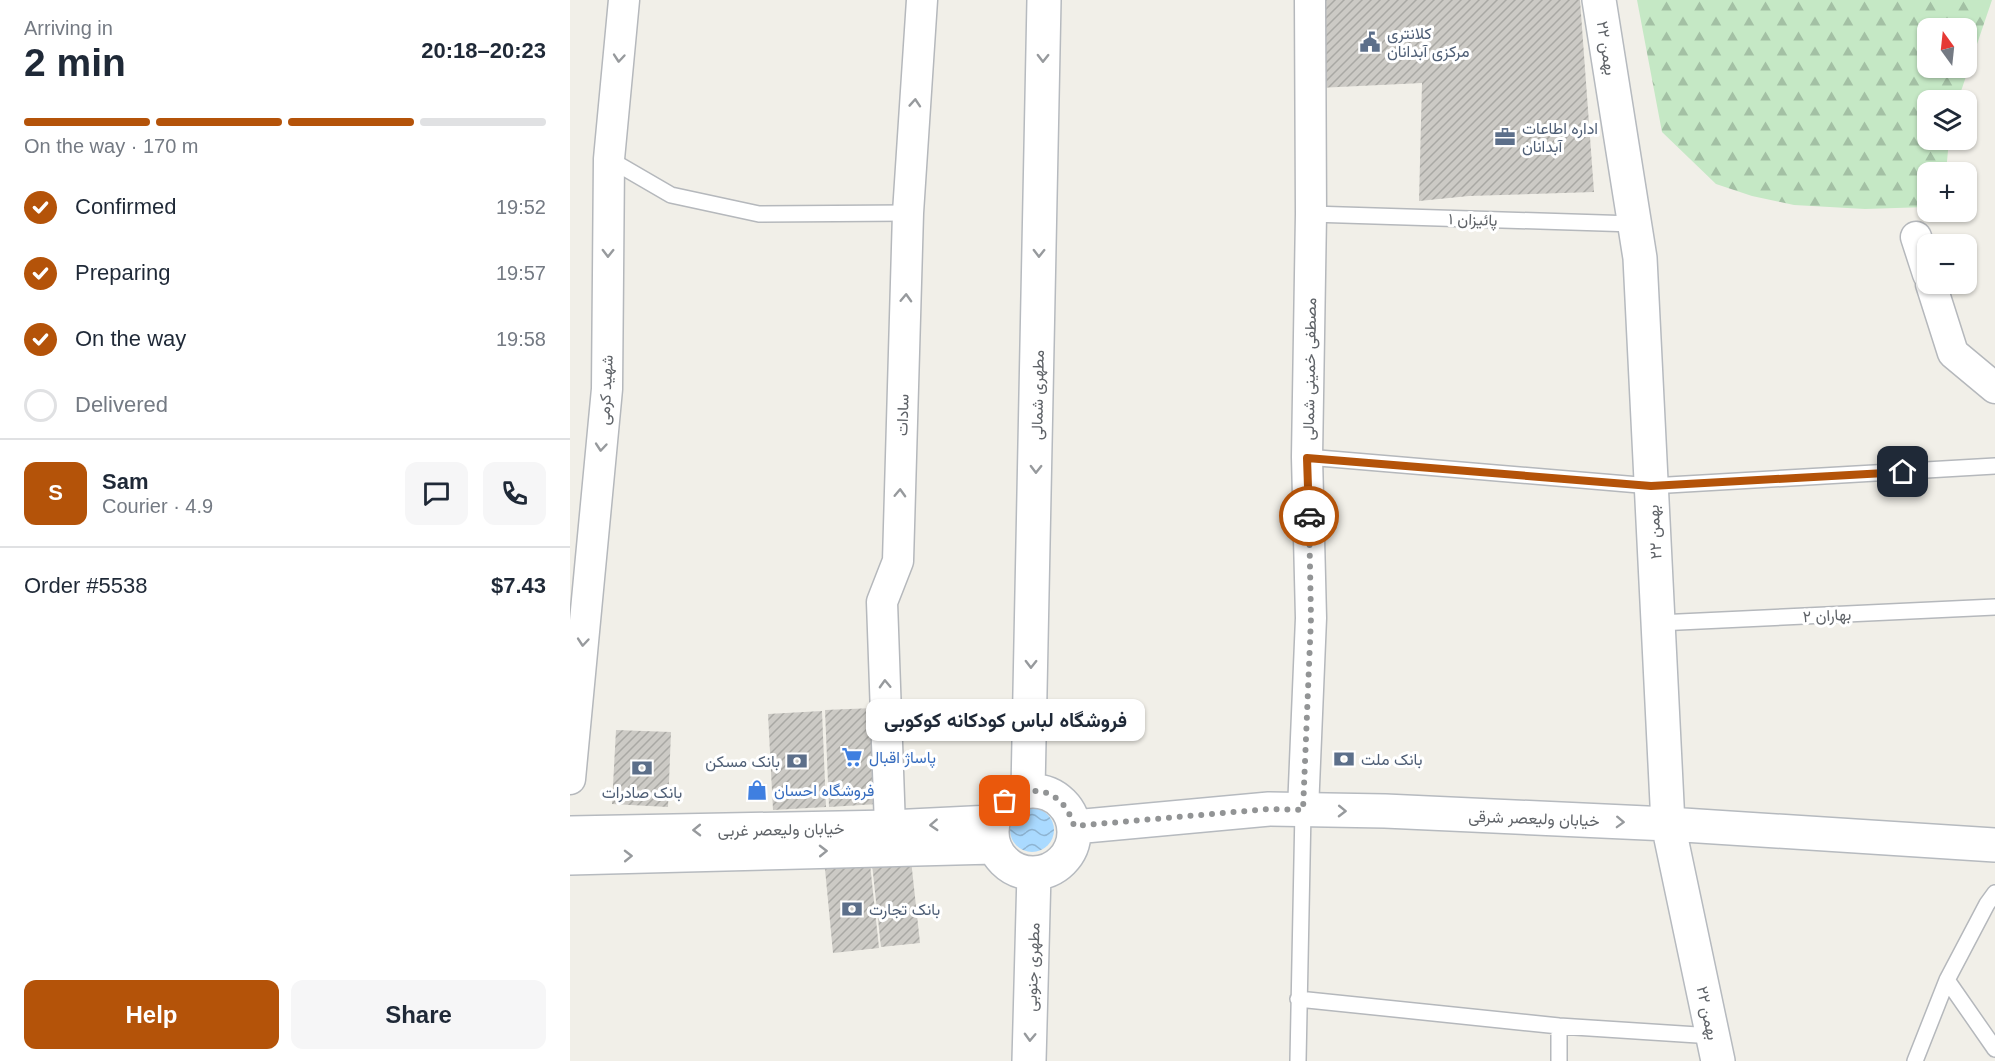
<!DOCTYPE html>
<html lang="en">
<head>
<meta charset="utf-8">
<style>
  :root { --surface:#fff; --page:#f6f6f7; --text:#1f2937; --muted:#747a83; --line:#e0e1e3; --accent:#b45309 }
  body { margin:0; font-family:Arial,Vazirmatn,sans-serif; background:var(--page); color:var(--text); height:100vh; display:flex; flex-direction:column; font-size:22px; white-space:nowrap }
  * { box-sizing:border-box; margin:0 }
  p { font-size:20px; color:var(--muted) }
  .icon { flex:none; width:33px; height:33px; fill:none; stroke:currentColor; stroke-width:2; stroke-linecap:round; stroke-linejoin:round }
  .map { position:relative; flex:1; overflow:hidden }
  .sheet { display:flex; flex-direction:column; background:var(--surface); width:570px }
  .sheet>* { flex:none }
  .needle { width:39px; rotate:345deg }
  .controls { position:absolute; left:1347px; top:18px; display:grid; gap:12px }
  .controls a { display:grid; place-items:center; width:60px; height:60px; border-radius:12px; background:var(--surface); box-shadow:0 2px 4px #0004; font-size:30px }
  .pin { position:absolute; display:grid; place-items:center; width:51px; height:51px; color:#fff; margin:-26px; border-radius:12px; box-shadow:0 3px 9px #0006 }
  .courier { position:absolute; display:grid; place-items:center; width:60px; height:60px; margin:-30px; border:4px solid #b45309; border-radius:50%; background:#fff; color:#222; box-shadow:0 2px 8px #0007 }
  .bubble { position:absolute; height:42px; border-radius:12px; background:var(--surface); box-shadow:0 2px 4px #0004; font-size:20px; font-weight:700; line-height:42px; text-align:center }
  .summary em { font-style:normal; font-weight:700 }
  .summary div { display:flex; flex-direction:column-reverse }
  .summary { display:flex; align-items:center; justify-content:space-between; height:102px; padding:0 24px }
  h1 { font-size:39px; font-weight:700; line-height:45px }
  .bar { display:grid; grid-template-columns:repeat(4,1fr); gap:9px 6px; align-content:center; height:72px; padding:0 24px }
  .bar i { height:8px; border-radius:4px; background:var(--line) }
  .bar .active { background:var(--accent) }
  .bar p { grid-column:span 4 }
  .line { display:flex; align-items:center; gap:15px; padding:0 24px; border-top:2px solid var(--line) }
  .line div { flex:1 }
  .round { display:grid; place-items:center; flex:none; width:63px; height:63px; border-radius:12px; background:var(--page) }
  ol { padding:0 24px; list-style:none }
  li { display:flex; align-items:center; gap:18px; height:66px }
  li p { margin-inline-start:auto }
  li .icon { padding:6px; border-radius:50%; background:var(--accent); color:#fff; stroke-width:4 }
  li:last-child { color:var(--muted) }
  li i { width:33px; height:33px; border:3px solid var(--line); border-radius:50% }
  .primary-button { display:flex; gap:12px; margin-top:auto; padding:12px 24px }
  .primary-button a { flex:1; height:69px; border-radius:12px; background:var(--accent); color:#fff; font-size:24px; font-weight:700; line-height:69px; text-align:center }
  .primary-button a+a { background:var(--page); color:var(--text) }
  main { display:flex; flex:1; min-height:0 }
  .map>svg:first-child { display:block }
  .forest { fill:url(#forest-firs); fill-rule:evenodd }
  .water { fill:url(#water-waves) }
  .building { fill:url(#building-hatch) }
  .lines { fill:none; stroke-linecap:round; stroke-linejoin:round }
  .lane-casing { stroke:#b5b8bc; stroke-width:18 }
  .street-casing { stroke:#b5b8bc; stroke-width:33 }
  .secondary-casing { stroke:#b6babf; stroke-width:36 }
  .lane { stroke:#fff; stroke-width:15 }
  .street { stroke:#fff; stroke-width:30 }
  .secondary { stroke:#fff; stroke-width:33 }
  .oneway { stroke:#979a9d }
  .done { stroke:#929495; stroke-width:6; stroke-dasharray:0 10.8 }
  .route { stroke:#b45309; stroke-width:8 }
  .labels { text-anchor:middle; stroke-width:6; stroke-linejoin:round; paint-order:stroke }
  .service-label { font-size:16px; fill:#4e5e75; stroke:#fff; text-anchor:start }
  .street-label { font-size:16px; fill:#5f6368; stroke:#fff }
  .shop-label { font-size:16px; fill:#366cbe; stroke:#fff; text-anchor:start }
</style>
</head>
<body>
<main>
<section class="sheet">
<div class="summary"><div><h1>2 min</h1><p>Arriving in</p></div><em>20:18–20:23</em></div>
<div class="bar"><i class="active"></i><i class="active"></i><i class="active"></i><i></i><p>On the way · 170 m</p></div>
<ol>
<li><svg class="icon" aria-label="check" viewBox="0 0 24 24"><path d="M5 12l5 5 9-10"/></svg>Confirmed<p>19:52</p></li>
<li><svg class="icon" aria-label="check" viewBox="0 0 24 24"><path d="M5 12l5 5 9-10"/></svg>Preparing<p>19:57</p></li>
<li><svg class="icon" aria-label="check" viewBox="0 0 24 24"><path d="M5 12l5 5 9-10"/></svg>On the way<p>19:58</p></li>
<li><i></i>Delivered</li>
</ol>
<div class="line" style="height:108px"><b class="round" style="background:var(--accent);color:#fff">S</b><div><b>Sam</b><p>Courier · 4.9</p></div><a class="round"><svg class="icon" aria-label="chat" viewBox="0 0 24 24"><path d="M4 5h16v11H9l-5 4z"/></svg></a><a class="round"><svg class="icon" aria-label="phone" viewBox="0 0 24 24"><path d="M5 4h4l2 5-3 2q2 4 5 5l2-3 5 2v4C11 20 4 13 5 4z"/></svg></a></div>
<div class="line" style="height:78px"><div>Order #5538</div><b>$7.43</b></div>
<div class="primary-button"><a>Help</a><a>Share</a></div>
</section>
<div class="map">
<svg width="1425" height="1061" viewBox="0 0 1425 1061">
  <defs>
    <pattern id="forest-firs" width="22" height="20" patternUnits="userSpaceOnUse" patternTransform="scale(1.5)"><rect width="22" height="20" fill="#c5e8c5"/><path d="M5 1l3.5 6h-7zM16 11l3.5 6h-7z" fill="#a3c0a4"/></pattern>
    <pattern id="water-waves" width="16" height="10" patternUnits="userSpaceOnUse" patternTransform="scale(1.5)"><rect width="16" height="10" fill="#aadaff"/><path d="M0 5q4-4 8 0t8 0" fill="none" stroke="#8eb4d2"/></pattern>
    <pattern id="building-hatch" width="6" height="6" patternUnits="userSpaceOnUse" patternTransform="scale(1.5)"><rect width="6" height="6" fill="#cccac5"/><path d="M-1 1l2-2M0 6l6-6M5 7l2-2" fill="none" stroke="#a9a8a4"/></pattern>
  </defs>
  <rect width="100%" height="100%" fill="#f1efe8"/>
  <path class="forest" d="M1067 0H1422L1388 100H1358V140H1379L1376 172H1358L1357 207 1295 209 1224 205 1182 196 1146 184 1092 132ZM1358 28H1396V68H1358Z"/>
  <path class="water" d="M440 830a22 22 0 1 1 44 0a22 22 0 1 1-44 0Z"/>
  <path class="building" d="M747 0H1010L1024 192 899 196 849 201 852 83 748 88Z
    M304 708 308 804 259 807 255 710Z
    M252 711 256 807 203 810 198 714Z
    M46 730 101 732 98 807 42 804Z
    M341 860 350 943 311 947 302 864Z
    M300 864 309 948 263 953 255 869Z"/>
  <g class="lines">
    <g class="lane-casing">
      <path id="lane" d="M39 159 101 195 189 214 338 213
        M741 214 1064 224
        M737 457 1081 486 1425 466
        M1088 623 1425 607
        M1377 980 1425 1049
        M728 999 989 1026 1143 1036
        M989 1026V1061
        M728 1061 733 810
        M1345 1061 1377 980 1417 904 1425 893"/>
    </g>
    <g class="street-casing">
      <path id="street" d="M1346 237 1358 274
        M1361 284 1383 353 1425 388
        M0 779 37 389 39 159 54 0
        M733 810 741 618 737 457 741 214 740 0
        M320 827 312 602 328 561 338 213 352 0"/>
    </g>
    <g class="secondary-casing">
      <path id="secondary" d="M1029 0 1070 258 1098 824 1148 1061
        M458 790 474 0
        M422 832a41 41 0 1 1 82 0a41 41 0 1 1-82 0Z
        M504 827 699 809 815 811 1098 824 1425 845
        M0 833 320 827 422 822
        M0 858 424 847
        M459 1061 464 873"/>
    </g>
    <use href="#lane" class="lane"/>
    <use href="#street" class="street"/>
    <use href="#secondary" class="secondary"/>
  </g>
  <defs><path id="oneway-chevron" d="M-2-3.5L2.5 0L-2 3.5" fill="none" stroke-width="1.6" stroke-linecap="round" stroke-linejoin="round" transform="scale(1.5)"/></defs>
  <g class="oneway">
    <use href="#oneway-chevron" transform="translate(49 58) rotate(95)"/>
    <use href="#oneway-chevron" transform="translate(473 58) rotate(91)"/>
    <use href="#oneway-chevron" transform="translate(345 103) rotate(-86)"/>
    <use href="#oneway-chevron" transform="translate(38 253) rotate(91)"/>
    <use href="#oneway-chevron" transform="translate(469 253) rotate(91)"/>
    <use href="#oneway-chevron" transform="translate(336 298) rotate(-88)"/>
    <use href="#oneway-chevron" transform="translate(31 447) rotate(95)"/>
    <use href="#oneway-chevron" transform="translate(466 469) rotate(91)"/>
    <use href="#oneway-chevron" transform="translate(330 493) rotate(-88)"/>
    <use href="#oneway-chevron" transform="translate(13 642) rotate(95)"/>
    <use href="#oneway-chevron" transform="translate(461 664) rotate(91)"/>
    <use href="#oneway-chevron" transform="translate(315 684) rotate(-92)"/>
    <use href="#oneway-chevron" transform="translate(772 811) rotate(1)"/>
    <use href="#oneway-chevron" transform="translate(1050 822) rotate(2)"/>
    <use href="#oneway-chevron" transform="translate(364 825) rotate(177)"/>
    <use href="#oneway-chevron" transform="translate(127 830) rotate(179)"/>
    <use href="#oneway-chevron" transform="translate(253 851) rotate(-1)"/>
    <use href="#oneway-chevron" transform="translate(58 856) rotate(-1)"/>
    <use href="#oneway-chevron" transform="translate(460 1037) rotate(92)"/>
  </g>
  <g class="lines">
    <path class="done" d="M435 801C466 781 494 792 504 826L699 809 733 810 741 618 739 516"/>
    <path class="route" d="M739 516 737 458 1081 486 1333 472"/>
  </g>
  <defs>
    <g id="civic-bare" transform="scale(1.62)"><path d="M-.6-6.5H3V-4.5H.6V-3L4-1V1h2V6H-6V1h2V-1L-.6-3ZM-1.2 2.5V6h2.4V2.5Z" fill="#5c6f8a" stroke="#fff" stroke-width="2.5" paint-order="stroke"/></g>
    <g id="office-bare" transform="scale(1.62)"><path d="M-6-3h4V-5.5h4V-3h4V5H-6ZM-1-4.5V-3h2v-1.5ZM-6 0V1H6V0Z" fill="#5c6f8a" stroke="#fff" stroke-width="2.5" paint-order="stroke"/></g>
    <g id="supermarket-bare" transform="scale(1.62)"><path d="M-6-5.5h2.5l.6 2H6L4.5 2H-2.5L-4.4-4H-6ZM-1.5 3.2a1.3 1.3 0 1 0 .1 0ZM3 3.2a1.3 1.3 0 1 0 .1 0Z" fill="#3f7fe0" stroke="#fff" stroke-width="2.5" paint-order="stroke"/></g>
    <g id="bank-bare" transform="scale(1.62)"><path d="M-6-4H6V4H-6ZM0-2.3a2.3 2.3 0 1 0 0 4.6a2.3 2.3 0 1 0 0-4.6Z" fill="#5c6f8a" stroke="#fff" stroke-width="2.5" paint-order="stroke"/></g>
    <g id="shop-bare" transform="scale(1.62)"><path d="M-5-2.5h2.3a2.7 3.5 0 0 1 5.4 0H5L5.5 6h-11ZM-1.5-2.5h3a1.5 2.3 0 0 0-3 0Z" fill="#3f7fe0" stroke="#fff" stroke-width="2.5" paint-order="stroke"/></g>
  </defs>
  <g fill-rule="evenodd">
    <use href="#civic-bare" x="800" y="42"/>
    <use href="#office-bare" x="935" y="137"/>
    <use href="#supermarket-bare" x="282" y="757"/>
    <use href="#bank-bare" x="774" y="759"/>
    <use href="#bank-bare" x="227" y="761"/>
    <use href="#bank-bare" x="72" y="768"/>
    <use href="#shop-bare" x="187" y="790"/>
    <use href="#bank-bare" x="282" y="909"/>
  </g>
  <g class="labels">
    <g class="service-label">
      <text x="817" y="39">کلانتری<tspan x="817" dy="18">مرکزی آبدانان</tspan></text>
      <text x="952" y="134">اداره اطاعات<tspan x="952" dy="18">آبدانان</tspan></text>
      <text x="791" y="765">بانک ملت</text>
      <text x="210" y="767" text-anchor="end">بانک مسکن</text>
      <text x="72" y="798" text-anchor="middle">بانک صادرات</text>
      <text x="299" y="915">بانک تجارت</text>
    </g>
    <g class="street-label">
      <text transform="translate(1037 48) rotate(81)" y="6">۲۲ بهمن</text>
      <text transform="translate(903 219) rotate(2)" y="6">پائیزان ۱</text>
      <text transform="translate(739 369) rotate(-89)" y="6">مصطفی خمینی شمالی</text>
      <text transform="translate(35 390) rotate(-87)" y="6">شهید کرمی</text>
      <text transform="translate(467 395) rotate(-89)" y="6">مطهری شمالی</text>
      <text transform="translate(332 415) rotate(-88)" y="6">سادات</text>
      <text transform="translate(1084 532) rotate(-93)" y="6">۲۲ بهمن</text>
      <text transform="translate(1257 615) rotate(-3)" y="6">بهاران ۲</text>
      <text transform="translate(964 818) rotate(2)" y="6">خیابان ولیعصر شرقی</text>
      <text transform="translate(211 829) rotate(-1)" y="6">خیابان ولیعصر غربی</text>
      <text transform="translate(462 967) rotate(-88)" y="6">مطهری جنوبی</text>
      <text transform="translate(1138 1013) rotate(78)" y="6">۲۲ بهمن</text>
    </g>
    <g class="shop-label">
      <text x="299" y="763">پاساژ اقبال</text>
      <text x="204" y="796">فروشگاه احسان</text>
    </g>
  </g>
</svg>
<div class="controls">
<a><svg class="needle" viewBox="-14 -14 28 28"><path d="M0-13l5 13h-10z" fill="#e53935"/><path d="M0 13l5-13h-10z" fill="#747a83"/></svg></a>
<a><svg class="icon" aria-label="layers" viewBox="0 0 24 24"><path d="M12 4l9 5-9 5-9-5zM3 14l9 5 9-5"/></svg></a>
<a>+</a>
<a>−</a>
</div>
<div class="pin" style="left:435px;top:801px;background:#ea580c"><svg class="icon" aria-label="bag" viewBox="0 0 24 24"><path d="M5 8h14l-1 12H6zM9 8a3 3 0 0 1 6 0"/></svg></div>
<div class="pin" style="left:1333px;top:472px;background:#1f2937"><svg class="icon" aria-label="home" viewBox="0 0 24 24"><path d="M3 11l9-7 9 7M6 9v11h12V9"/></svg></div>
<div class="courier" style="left:739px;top:516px"><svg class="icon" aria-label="car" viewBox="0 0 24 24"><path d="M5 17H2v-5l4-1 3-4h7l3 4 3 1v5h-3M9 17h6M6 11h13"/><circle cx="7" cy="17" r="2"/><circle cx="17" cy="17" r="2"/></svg></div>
<div class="bubble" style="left:296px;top:699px;width:279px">فروشگاه لباس کودکانه کوکوبی</div>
</div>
</main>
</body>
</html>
